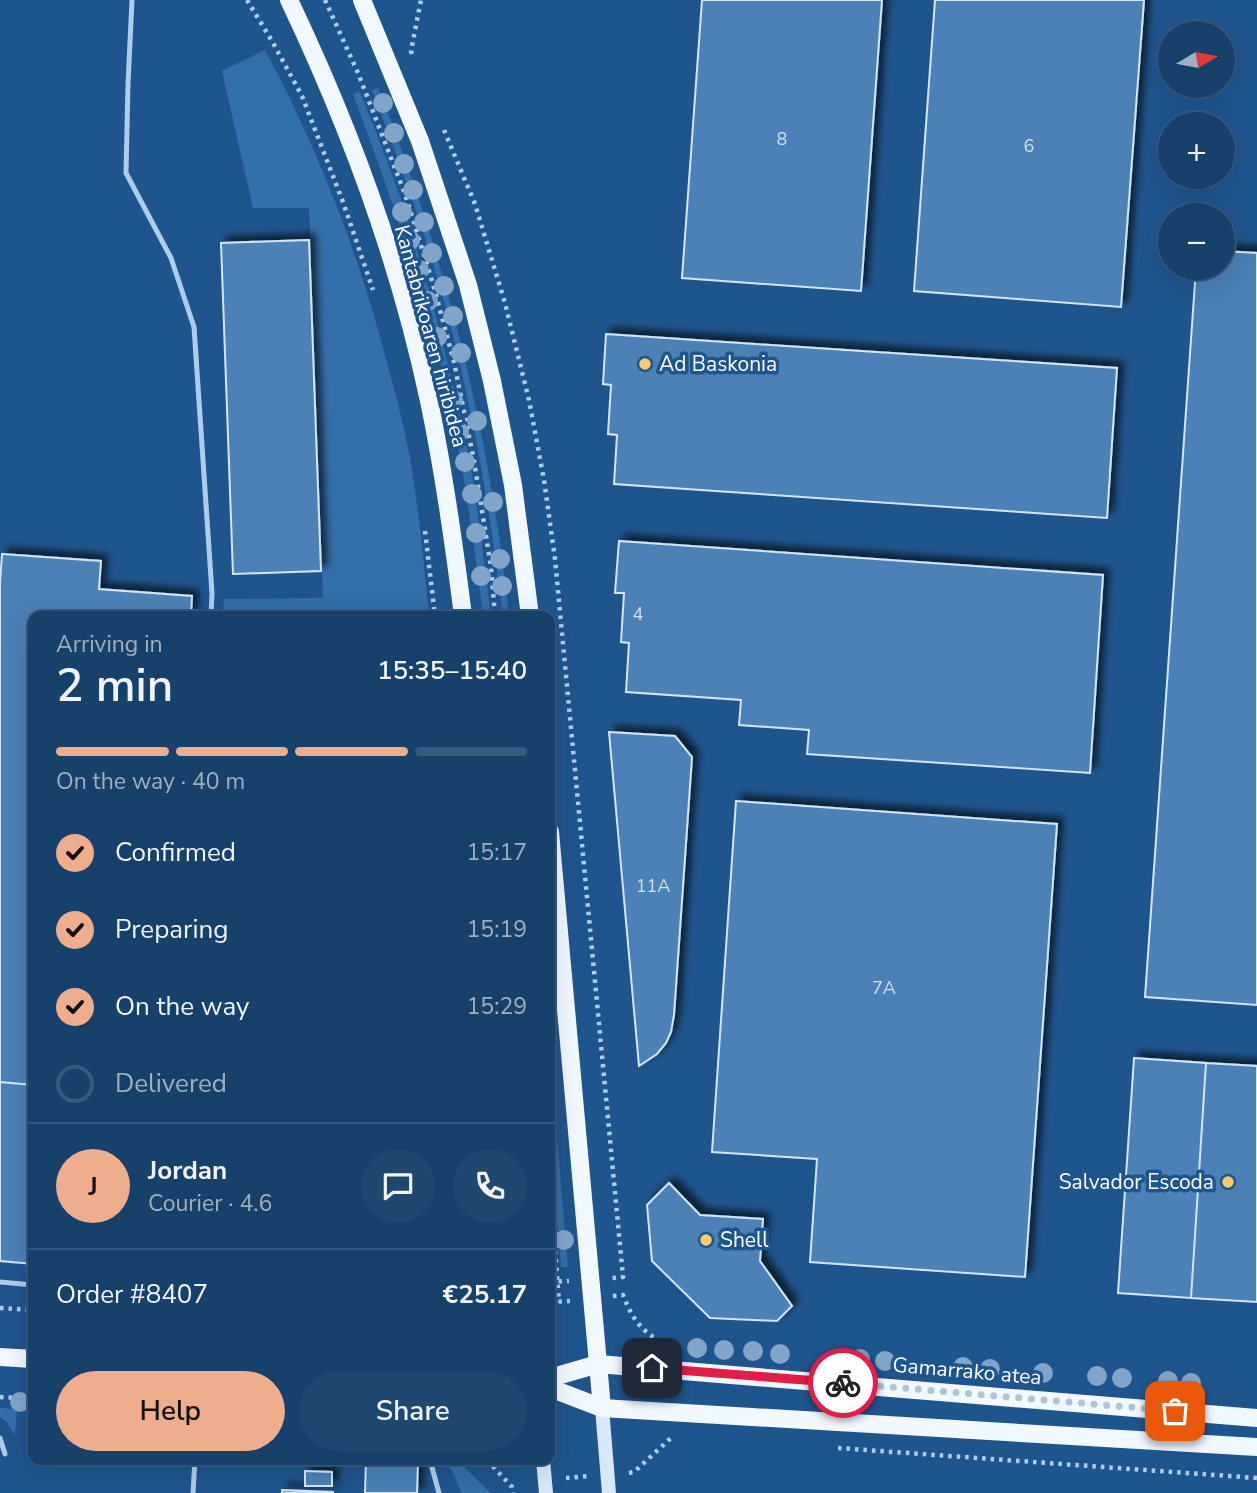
<!DOCTYPE html>
<html lang="en">
<head>
<meta charset="utf-8">
<style>
  :root { --surface:#17406a; --page:#204770; --text:#f1f3f6; --muted:#9eafc1; --line:#36597e; --accent:#eead8d }
  body { margin:0; font-family:"Nunito Sans",sans-serif; background:var(--page); color:var(--text); height:100vh; display:flex; flex-direction:column; font-size:26px; white-space:nowrap }
  * { box-sizing:border-box; margin:0 }
  p { font-size:23px; color:var(--muted) }
  .icon { flex:none; width:38px; height:38px; fill:none; stroke:currentColor; stroke-width:2; stroke-linecap:round; stroke-linejoin:round }
  .map { position:relative; flex:1; overflow:hidden }
  .drawer { position:absolute; left:28px; top:611px; width:527px; height:854px; display:flex; flex-direction:column; background:var(--surface); border-radius:14px; box-shadow:0 7px 28px #0002,0 0 0 2px var(--line) }
  .drawer>* { flex:none }
  .needle { width:46px; rotate:80deg }
  .buttons { position:absolute; left:1158px; top:21px; display:grid; gap:14px }
  .buttons a { display:grid; place-items:center; width:77px; height:77px; border-radius:50%; background:var(--surface); box-shadow:0 7px 28px #0002,0 0 0 2px var(--line); font-size:35px }
  .pin { position:absolute; display:grid; place-items:center; width:60px; height:60px; color:#fff; margin:-30px; border-radius:14px; box-shadow:0 4px 10px #0006 }
  .courier { position:absolute; display:grid; place-items:center; width:70px; height:70px; margin:-35px; border:5px solid #e11d48; border-radius:50%; background:#fff; color:#222; box-shadow:0 2px 9px #0007 }
  .headline em { font-style:normal; font-weight:600 }
  .headline div { display:flex; flex-direction:column-reverse }
  .headline { display:flex; align-items:center; justify-content:space-between; height:119px; padding:0 28px }
  h1 { font-size:46px; font-weight:600; line-height:52px }
  .bar { display:grid; grid-template-columns:repeat(4,1fr); gap:10px 7px; align-content:center; height:84px; padding:0 28px }
  .bar i { height:9px; border-radius:5px; background:var(--line) }
  .bar .active { background:var(--accent) }
  .bar p { grid-column:span 4 }
  .line { display:flex; align-items:center; gap:18px; padding:0 28px; border-top:2px solid var(--line) }
  .line div { flex:1 }
  .round { display:grid; place-items:center; flex:none; width:74px; height:74px; border-radius:37px; background:var(--page) }
  ol { padding:0 28px; list-style:none }
  li { display:flex; align-items:center; gap:21px; height:77px }
  li p { margin-inline-start:auto }
  li .icon { padding:7px; border-radius:50%; background:var(--accent); color:#111; stroke-width:4 }
  li:last-child { color:var(--muted) }
  li i { width:38px; height:38px; border:4px solid var(--line); border-radius:50% }
  .action { display:flex; gap:14px; margin-top:auto; padding:14px 28px }
  .action a { flex:1; height:80px; border-radius:42px; background:var(--accent); color:#111; font-size:28px; font-weight:600; line-height:80px; text-align:center }
  .action a+a { background:var(--page); color:var(--text) }
  .map>svg:first-child { display:block }
  .green { fill:#336faa }
  .building { fill:#4c81b6; stroke:#d2e6f9; stroke-width:2; filter:url(#shadow) }
  .lines { fill:none; stroke-linecap:round; stroke-linejoin:round }
  .path { stroke:#adcdec; stroke-width:4.5; stroke-dasharray:3.5 5; stroke-linecap:butt }
  .lane { stroke:#adcdec; stroke-width:5 }
  .secondary { stroke:#d9e8f9; stroke-width:14 }
  .primary { stroke:#f2f8ff; stroke-width:18 }
  .tree { fill:#81a5c8 }
  .done { stroke:#b1c4d7; stroke-width:7; stroke-dasharray:0 12.6 }
  .route { stroke:#e11d48; stroke-width:9 }
  .poi-dot { fill:#faca6d; stroke:#1f558d; stroke-width:2.5 }
  .labels { text-anchor:middle; stroke-width:7; stroke-linejoin:round; paint-order:stroke }
  .number-label { font-size:18px; fill:#d2e0ed }
  .street-label { font-size:21px; fill:#fff; stroke:#1f558d }
  .poi-label { font-size:21px; fill:#fff; stroke:#1f558d; text-anchor:start }
</style>
</head>
<body>
<div class="map">
<svg width="1257" height="1493" viewBox="0 0 1257 1493">
  <defs>
    <filter id="shadow"><feDropShadow dx="6" dy="-6" stdDeviation="3.5" flood-color="#0009"/></filter>
  </defs>
  <rect width="100%" height="100%" fill="#1f558d"/>
  <path class="green" d="M265 50C317 147 357 249 385 355 394 389 404 424 410 458 419 510 424 564 429 616H223L224 599 323 598 309 208H253L222 71Z
    M378 88C446 257 490 434 509 616H503C493 533 480 451 461 369 440 274 407 181 372 90Z
    M360 92C378 136 395 181 410 226 433 301 452 377 468 453 478 507 484 562 491 616H483C473 535 462 454 443 374 420 278 387 186 353 94Z
    M550 1058 568 1267H561L550 1139Z
    M0 1408 17 1409 15 1435 6 1421 0 1417Z
    M442 1460H457L491 1493H462L451 1469Z"/>
  <path class="building" d="M702 0H882L861 291 682 278Z
    M935 0H1144L1121 307 914 291Z
    M309 240 321 571 233 574 221 243Z
    M1223 251 1257 253V1005L1145 997 1196 268H1223Z
    M606 334 1117 368 1107 518 614 484 617 435 608 434 611 385 603 384Z
    M619 541 1103 575 1090 773 807 754 809 730 739 725 741 700 626 692 629 643 621 642 624 593H615Z
    M2 554 101 561 99 589 192 596 191 616H33V1085L0 1082V583Z
    M609 732 675 736 692 757 674 1015 671 1032 666 1043 657 1054 639 1066Z
    M736 801 1057 824 1025 1277 810 1262 817 1159 712 1152Z
    M1134 1058 1206 1063 1191 1298 1118 1293Z
    M1206 1063 1257 1066V1302L1191 1298Z
    M0 1082 33 1085V1264L0 1261Z
    M669 1183 700 1215 763 1219 760 1261 792 1306 777 1321 710 1318 652 1261 647 1205Z
    M366 1460 418 1461 417 1493H365Z
    M305 1471 332 1472V1486H305Z
    M282 1490 334 1492 282 1493Z"/>
  <g class="lines">
    <path class="path" d="M247 0 272 41 302 96 343 202 373 290
      M325 0 358 73 405 194 433 284 454 362 474 461 491 567 495 616
      M412 54 411 51 421 0
      M444 130 475 204 505 303 529 400 544 480 555 559 623 1277 612 1278
      M425 531 435 616
      M550 1183 559 1302
      M550 1282 569 1281
      M613 1296 623 1295C633 1321 643 1333 667 1345
      M550 1302 570 1301
      M0 1308 33 1310
      M0 1397 33 1399
      M838 1448 1257 1478
      M487 1460 512 1487 513 1493
      M629 1473 634 1472 672 1437
      M566 1478 589 1476"/>
    <path class="lane" d="M132 0 128 84 126 173 171 258 194 327 212 593 211 616
      M0 1282 33 1285
      M0 1438 5 1454
      M430 1460 439 1493
      M193 1493 195 1460"/>
    <path class="secondary" d="M602 1408 609 1493
      M543 1460 546 1493"/>
    <path class="primary" d="M289 0C349 126 400 264 429 401 444 472 454 544 463 616
      M362 0 420 141 468 285 492 381 513 485 530 616
      M550 832 602 1408
      M0 1357 33 1359
      M550 1378 598 1364 1257 1418
      M550 1388 602 1408 1257 1447"/>
  </g>
  <g class="tree">
    <circle cx="383" cy="103" r="10"/>
    <circle cx="394" cy="133" r="10"/>
    <circle cx="404" cy="164" r="10"/>
    <circle cx="413" cy="190" r="10"/>
    <circle cx="402" cy="212" r="10"/>
    <circle cx="424" cy="222" r="10"/>
    <circle cx="410" cy="240" r="10"/>
    <circle cx="432" cy="253" r="10"/>
    <circle cx="419" cy="270" r="10"/>
    <circle cx="444" cy="286" r="10"/>
    <circle cx="428" cy="301" r="10"/>
    <circle cx="453" cy="316" r="10"/>
    <circle cx="437" cy="337" r="10"/>
    <circle cx="461" cy="353" r="10"/>
    <circle cx="453" cy="400" r="10"/>
    <circle cx="477" cy="421" r="10"/>
    <circle cx="459" cy="432" r="10"/>
    <circle cx="465" cy="462" r="10"/>
    <circle cx="472" cy="494" r="10"/>
    <circle cx="493" cy="502" r="10"/>
    <circle cx="476" cy="533" r="10"/>
    <circle cx="500" cy="559" r="10"/>
    <circle cx="481" cy="576" r="10"/>
    <circle cx="502" cy="586" r="10"/>
    <circle cx="564" cy="1240" r="10"/>
    <circle cx="697" cy="1348" r="10"/>
    <circle cx="724" cy="1350" r="10"/>
    <circle cx="753" cy="1351" r="10"/>
    <circle cx="780" cy="1354" r="10"/>
    <circle cx="860" cy="1359" r="10"/>
    <circle cx="885" cy="1361" r="10"/>
    <circle cx="963" cy="1367" r="10"/>
    <circle cx="990" cy="1369" r="10"/>
    <circle cx="1043" cy="1373" r="10"/>
    <circle cx="1097" cy="1376" r="10"/>
    <circle cx="1122" cy="1378" r="10"/>
    <circle cx="1168" cy="1381" r="10"/>
    <circle cx="1191" cy="1383" r="10"/>
    <circle cx="20" cy="1402" r="10"/>
  </g>
  <g class="lines">
    <path class="done" d="M843 1383 1175 1411"/>
    <path class="route" d="M652 1368 843 1383"/>
  </g>
  <g class="poi-dot">
    <circle cx="645" cy="364" r="7"/>
    <circle cx="1228" cy="1182" r="7"/>
    <circle cx="706" cy="1240" r="7"/>
  </g>
  <g class="labels">
    <g class="number-label">
      <text x="782" y="145">8</text>
      <text x="1029" y="152">6</text>
      <text x="638" y="620">4</text>
      <text x="653" y="892">11A</text>
      <text x="884" y="994">7A</text>
    </g>
    <g class="street-label">
      <text transform="translate(431 336) rotate(75)" y="7">Kantabrikoaren hiribidea</text>
      <text transform="translate(967 1371) rotate(5)" y="7">Gamarrako atea</text>
    </g>
    <g class="poi-label">
      <text x="659" y="371">Ad Baskonia</text>
      <text x="1214" y="1189" text-anchor="end">Salvador Escoda</text>
      <text x="720" y="1247">Shell</text>
    </g>
  </g>
</svg>
<div class="buttons">
<a><svg class="needle" viewBox="-14 -14 28 28"><path d="M0-13l5 13h-10z" fill="#e53935"/><path d="M0 13l5-13h-10z" fill="#9eafc1"/></svg></a>
<a>+</a>
<a>−</a>
</div>
<div class="pin" style="left:1175px;top:1411px;background:#ea580c"><svg class="icon" aria-label="bag" viewBox="0 0 24 24"><path d="M5 8h14l-1 12H6zM9 8a3 3 0 0 1 6 0"/></svg></div>
<div class="pin" style="left:652px;top:1368px;background:#1f2937"><svg class="icon" aria-label="home" viewBox="0 0 24 24"><path d="M3 11l9-7 9 7M6 9v11h12V9"/></svg></div>
<div class="courier" style="left:843px;top:1383px"><svg class="icon" aria-label="bike" viewBox="0 0 24 24"><circle cx="6" cy="16" r="4"/><circle cx="18" cy="16" r="4"/><path d="M6 16l4-8h5l3 8M10 8l3 8H6M13 5h3"/></svg></div>
<section class="drawer">
<div class="headline"><div><h1>2 min</h1><p>Arriving in</p></div><em>15:35–15:40</em></div>
<div class="bar"><i class="active"></i><i class="active"></i><i class="active"></i><i></i><p>On the way · 40 m</p></div>
<ol>
<li><svg class="icon" aria-label="check" viewBox="0 0 24 24"><path d="M5 12l5 5 9-10"/></svg>Confirmed<p>15:17</p></li>
<li><svg class="icon" aria-label="check" viewBox="0 0 24 24"><path d="M5 12l5 5 9-10"/></svg>Preparing<p>15:19</p></li>
<li><svg class="icon" aria-label="check" viewBox="0 0 24 24"><path d="M5 12l5 5 9-10"/></svg>On the way<p>15:29</p></li>
<li><i></i>Delivered</li>
</ol>
<div class="line" style="height:126px"><b class="round" style="background:var(--accent);color:#111">J</b><div><b>Jordan</b><p>Courier · 4.6</p></div><a class="round"><svg class="icon" aria-label="chat" viewBox="0 0 24 24"><path d="M4 5h16v11H9l-5 4z"/></svg></a><a class="round"><svg class="icon" aria-label="phone" viewBox="0 0 24 24"><path d="M5 4h4l2 5-3 2q2 4 5 5l2-3 5 2v4C11 20 4 13 5 4z"/></svg></a></div>
<div class="line" style="height:91px"><div>Order #8407</div><b>€25.17</b></div>
<div class="action"><a>Help</a><a>Share</a></div>
</section>
</div>
</body>
</html>
